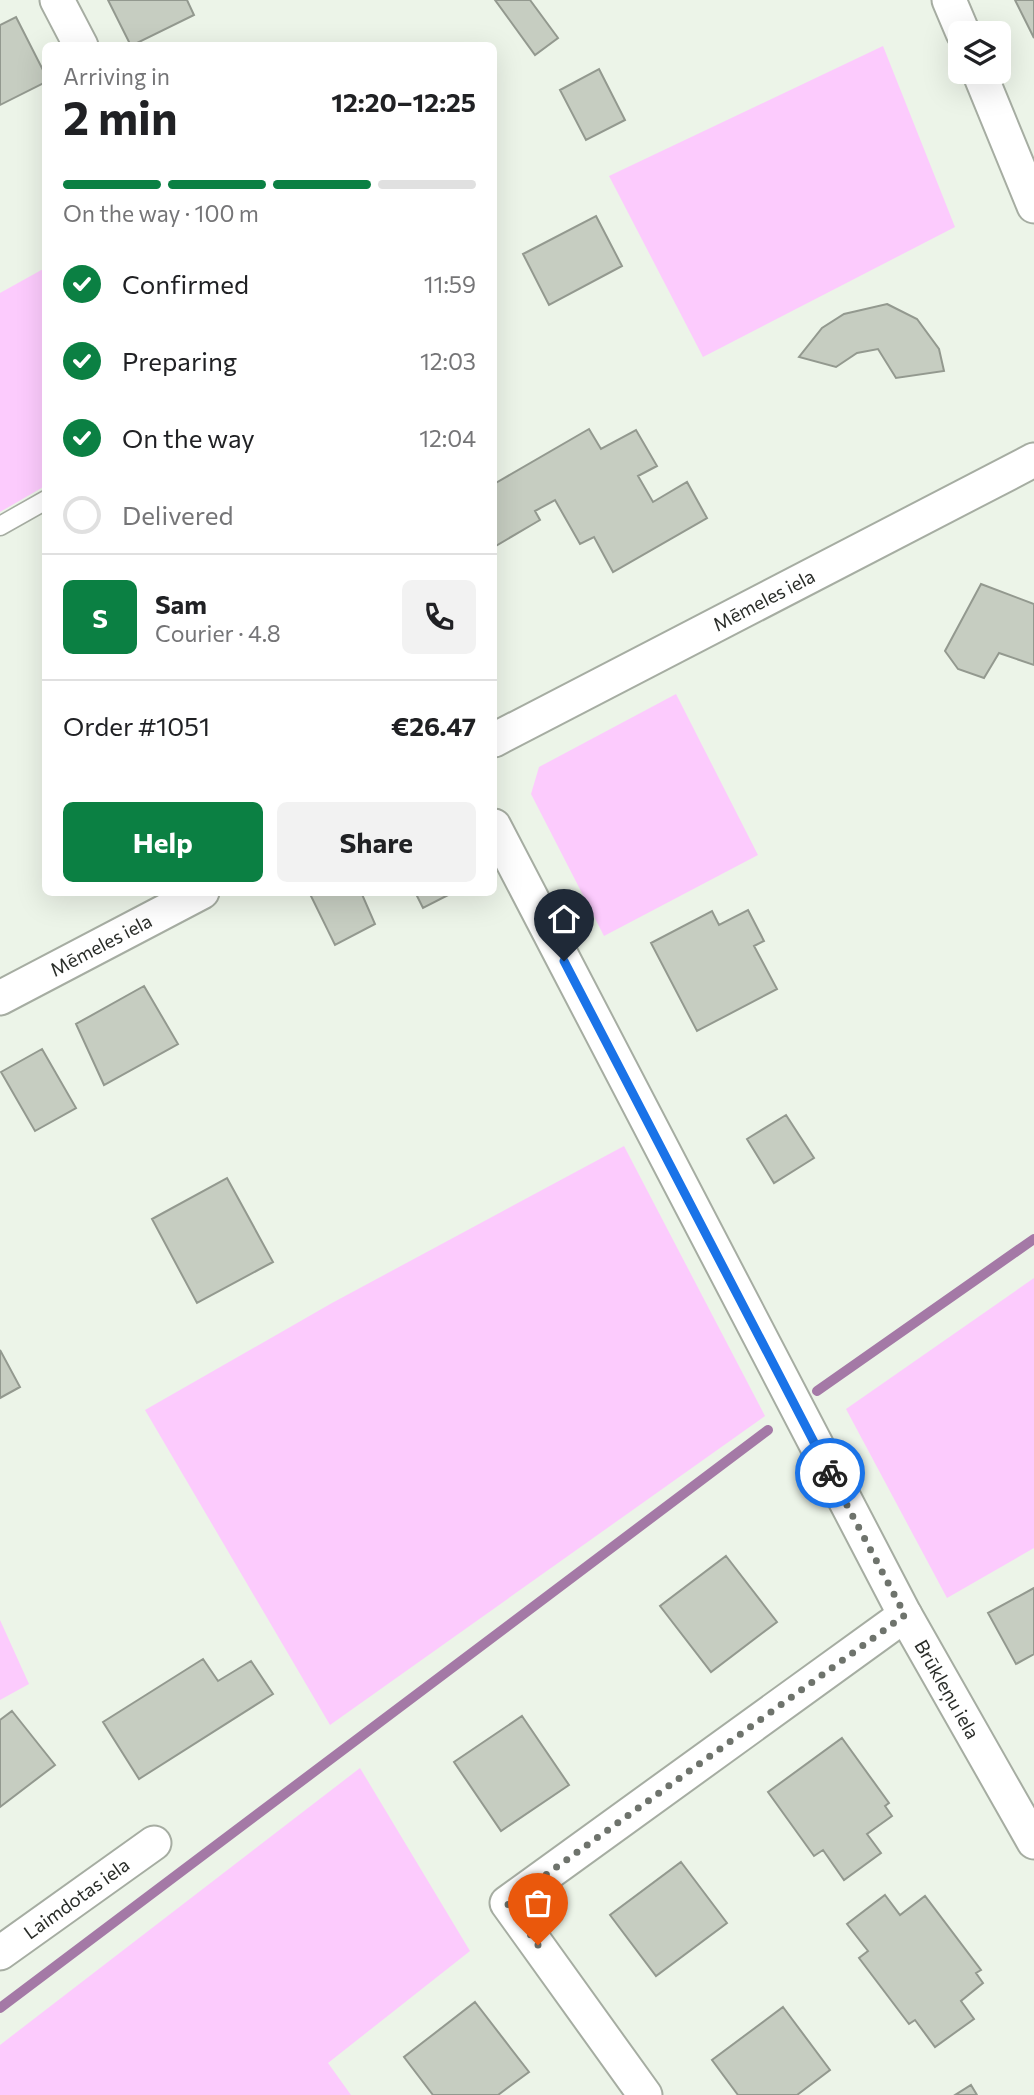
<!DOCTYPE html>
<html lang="en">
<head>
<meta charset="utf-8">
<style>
  :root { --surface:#fff; --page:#f2f2f2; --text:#202124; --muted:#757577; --line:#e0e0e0; --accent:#0b8043 }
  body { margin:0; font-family:Commissioner,sans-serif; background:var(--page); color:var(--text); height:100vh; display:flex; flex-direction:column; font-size:26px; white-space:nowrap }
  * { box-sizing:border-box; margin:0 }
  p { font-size:23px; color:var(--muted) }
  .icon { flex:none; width:38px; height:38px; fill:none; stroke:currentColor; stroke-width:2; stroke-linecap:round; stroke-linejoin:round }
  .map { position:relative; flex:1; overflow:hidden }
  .drawer { position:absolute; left:42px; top:42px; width:455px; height:854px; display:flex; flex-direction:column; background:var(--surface); border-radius:10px; box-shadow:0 7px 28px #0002 }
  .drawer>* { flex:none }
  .fabs { position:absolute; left:948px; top:21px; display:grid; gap:14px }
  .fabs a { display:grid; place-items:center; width:63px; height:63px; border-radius:10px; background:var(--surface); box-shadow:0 7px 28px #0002; font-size:35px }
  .pin { position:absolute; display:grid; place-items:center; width:60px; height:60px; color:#fff; margin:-72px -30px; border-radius:50% 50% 50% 0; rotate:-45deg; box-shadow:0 0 7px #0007 }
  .pin .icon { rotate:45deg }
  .courier { position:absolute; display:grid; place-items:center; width:70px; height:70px; margin:-35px; border:5px solid #1a73e8; border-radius:50%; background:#fff; color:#222; box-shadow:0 2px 9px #0007 }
  .overview em { font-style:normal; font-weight:700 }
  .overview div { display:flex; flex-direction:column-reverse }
  .overview { display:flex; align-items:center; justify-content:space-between; height:119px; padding:0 21px }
  h1 { font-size:46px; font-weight:700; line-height:52px }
  .bar { display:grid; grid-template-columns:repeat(4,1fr); gap:10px 7px; align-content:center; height:84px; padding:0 21px }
  .bar i { height:9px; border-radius:5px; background:var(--line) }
  .bar .active { background:var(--accent) }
  .bar p { grid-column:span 4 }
  .line { display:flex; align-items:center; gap:18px; padding:0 21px; border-top:2px solid var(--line) }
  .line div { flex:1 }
  .round { display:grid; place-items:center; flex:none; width:74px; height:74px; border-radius:10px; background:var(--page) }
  ol { padding:0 21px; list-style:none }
  li { display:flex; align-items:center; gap:21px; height:77px }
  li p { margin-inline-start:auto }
  li .icon { padding:7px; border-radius:50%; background:var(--accent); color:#fff; stroke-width:4 }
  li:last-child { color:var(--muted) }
  li i { width:38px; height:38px; border:4px solid var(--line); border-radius:50% }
  .cta { display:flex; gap:14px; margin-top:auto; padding:14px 21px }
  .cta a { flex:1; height:80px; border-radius:10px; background:var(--accent); color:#fff; font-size:28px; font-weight:700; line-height:80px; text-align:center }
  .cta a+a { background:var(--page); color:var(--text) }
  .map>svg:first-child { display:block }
  .green { fill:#fccbfd }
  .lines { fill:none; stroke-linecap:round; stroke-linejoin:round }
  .stream { stroke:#a479a6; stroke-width:10 }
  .building { fill:#c6cdc1; stroke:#93998f; stroke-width:2 }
  .service-casing { stroke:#a6ada2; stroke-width:21 }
  .minor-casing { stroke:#a6ada2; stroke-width:37 }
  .service { stroke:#fff; stroke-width:18 }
  .minor { stroke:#fff; stroke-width:33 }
  .done { stroke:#6e736c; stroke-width:7; stroke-dasharray:0 12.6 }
  .route { stroke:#1a73e8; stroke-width:9 }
  .labels { text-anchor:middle; stroke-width:5; stroke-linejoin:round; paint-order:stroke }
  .street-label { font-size:19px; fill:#2a2d29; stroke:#fdfffc }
</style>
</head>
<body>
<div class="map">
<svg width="1034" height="2095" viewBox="0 0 1034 2095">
  <rect width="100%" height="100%" fill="#ecf4e8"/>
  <path class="green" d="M883 46 955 227 703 357 609 176Z
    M45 268V486L0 512V293Z
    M676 694 758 855 604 936 531 794 539 767Z
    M624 1146 765 1416 330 1725 145 1410 332 1303Z
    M1034 1278V1548L947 1598 846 1409Z
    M0 1620 29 1684 0 1700Z
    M360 1768 470 1951 328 2063 351 2095H0V2045Z"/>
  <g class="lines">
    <path class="stream" d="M817 1391 1034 1239
      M0 2008 768 1430"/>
  </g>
  <path class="building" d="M108 0H187L194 15 131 46Z
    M495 0H530L558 38 535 55Z
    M1015 0H1034V38Z
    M16 17 46 76V82L0 105V25Z
    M599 69 625 120 586 140 560 90Z
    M596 216 622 266 549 305 523 254Z
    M887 304 917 319 939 349 944 371 896 378 878 349 857 353 836 367 799 357 822 328 844 314Z
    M589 429 601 449 636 430 657 466 638 476 653 502 687 482 707 518 613 572 594 537 580 544 555 500 535 511 540 520 494 547V484Z
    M981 584 1034 604V665L999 653 984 678 958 669 945 651Z
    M309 892H361L375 924 335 945Z
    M415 892H454L423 908Z
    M748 910 764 941 754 946 777 989 697 1031 651 943 712 911 719 925Z
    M144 986 178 1044 104 1085 76 1024Z
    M42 1049 76 1108 35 1131 1 1072Z
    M786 1115 814 1158 774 1183 747 1139Z
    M227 1178 273 1262 197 1303 152 1219Z
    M0 1350 20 1387 0 1398Z
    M726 1556 777 1622 711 1672 660 1606Z
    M1034 1588V1654L1016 1664 988 1613Z
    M203 1659 218 1681 251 1661 273 1694 139 1779 103 1722Z
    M12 1711 55 1765 0 1807V1720Z
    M522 1716 569 1785 501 1831 454 1762Z
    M842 1738 889 1803 885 1806 892 1816 867 1834 881 1853 844 1880 823 1850 814 1856 768 1792Z
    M681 1862 727 1923 656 1976 610 1915Z
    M885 1895 900 1915 925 1896 981 1970 976 1973 983 1983 961 2001 974 2019 935 2047 915 2020 909 2024 859 1958 868 1951 847 1924Z
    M475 2002 529 2072 498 2095H433L404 2057Z
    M783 2007 830 2070 797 2095H738L712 2060Z
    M971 2085 977 2095H955Z"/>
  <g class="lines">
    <g class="service-casing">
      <path id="service" d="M0 526 46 500"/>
    </g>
    <g class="minor-casing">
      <g id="minor">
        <path d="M57 0 81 46"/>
        <path d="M949 0 963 33"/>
        <path d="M979 72 1034 206"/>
        <path id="s1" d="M494 740 1034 460"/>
        <path id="s2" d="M494 826 905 1615 1034 1842"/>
        <path id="s3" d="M0 998 202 892"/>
        <path id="s4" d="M0 1953 154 1843"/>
        <path d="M645 2095 507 1903 905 1615"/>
      </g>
    </g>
    <use href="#service" class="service"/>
    <use href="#minor" class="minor"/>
  </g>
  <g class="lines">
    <path class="done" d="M538 1945 507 1903 905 1615 830 1473"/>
    <path class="route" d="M564 961 830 1473"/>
  </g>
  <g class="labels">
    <g class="street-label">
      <text dy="7" stroke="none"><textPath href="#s1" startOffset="304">Mēmeles iela</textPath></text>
      <text dy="7" stroke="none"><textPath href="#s3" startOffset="114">Mēmeles iela</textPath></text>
      <text dy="7" stroke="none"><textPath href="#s2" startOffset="975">Brūkleņu iela</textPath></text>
      <text dy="7" stroke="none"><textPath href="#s4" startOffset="94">Laimdotas iela</textPath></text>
    </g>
  </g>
</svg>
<div class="fabs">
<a><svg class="icon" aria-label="layers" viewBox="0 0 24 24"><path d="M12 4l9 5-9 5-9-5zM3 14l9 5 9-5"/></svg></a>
</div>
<div class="pin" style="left:538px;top:1945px;background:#ea580c"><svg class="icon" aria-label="bag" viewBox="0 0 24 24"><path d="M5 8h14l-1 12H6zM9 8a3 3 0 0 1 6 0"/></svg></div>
<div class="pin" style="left:564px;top:961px;background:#1f2937"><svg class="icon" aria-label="home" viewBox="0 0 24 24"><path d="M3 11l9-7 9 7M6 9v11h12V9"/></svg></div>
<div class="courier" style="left:830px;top:1473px"><svg class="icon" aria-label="bike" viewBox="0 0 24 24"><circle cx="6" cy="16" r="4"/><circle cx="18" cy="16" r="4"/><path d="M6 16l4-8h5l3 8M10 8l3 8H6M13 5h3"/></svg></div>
<section class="drawer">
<div class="overview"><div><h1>2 min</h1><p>Arriving in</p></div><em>12:20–12:25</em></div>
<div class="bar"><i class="active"></i><i class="active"></i><i class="active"></i><i></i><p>On the way · 100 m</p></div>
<ol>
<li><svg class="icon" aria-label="check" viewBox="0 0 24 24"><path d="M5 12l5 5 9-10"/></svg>Confirmed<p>11:59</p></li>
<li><svg class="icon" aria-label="check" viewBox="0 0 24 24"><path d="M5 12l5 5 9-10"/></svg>Preparing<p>12:03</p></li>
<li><svg class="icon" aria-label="check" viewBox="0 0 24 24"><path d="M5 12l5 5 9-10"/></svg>On the way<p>12:04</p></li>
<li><i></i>Delivered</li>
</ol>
<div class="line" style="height:126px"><b class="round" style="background:var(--accent);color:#fff">S</b><div><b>Sam</b><p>Courier · 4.8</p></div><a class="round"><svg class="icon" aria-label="phone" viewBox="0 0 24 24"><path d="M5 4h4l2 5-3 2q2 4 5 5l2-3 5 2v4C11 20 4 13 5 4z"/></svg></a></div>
<div class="line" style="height:91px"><div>Order #1051</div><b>€26.47</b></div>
<div class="cta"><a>Help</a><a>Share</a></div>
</section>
</div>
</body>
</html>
